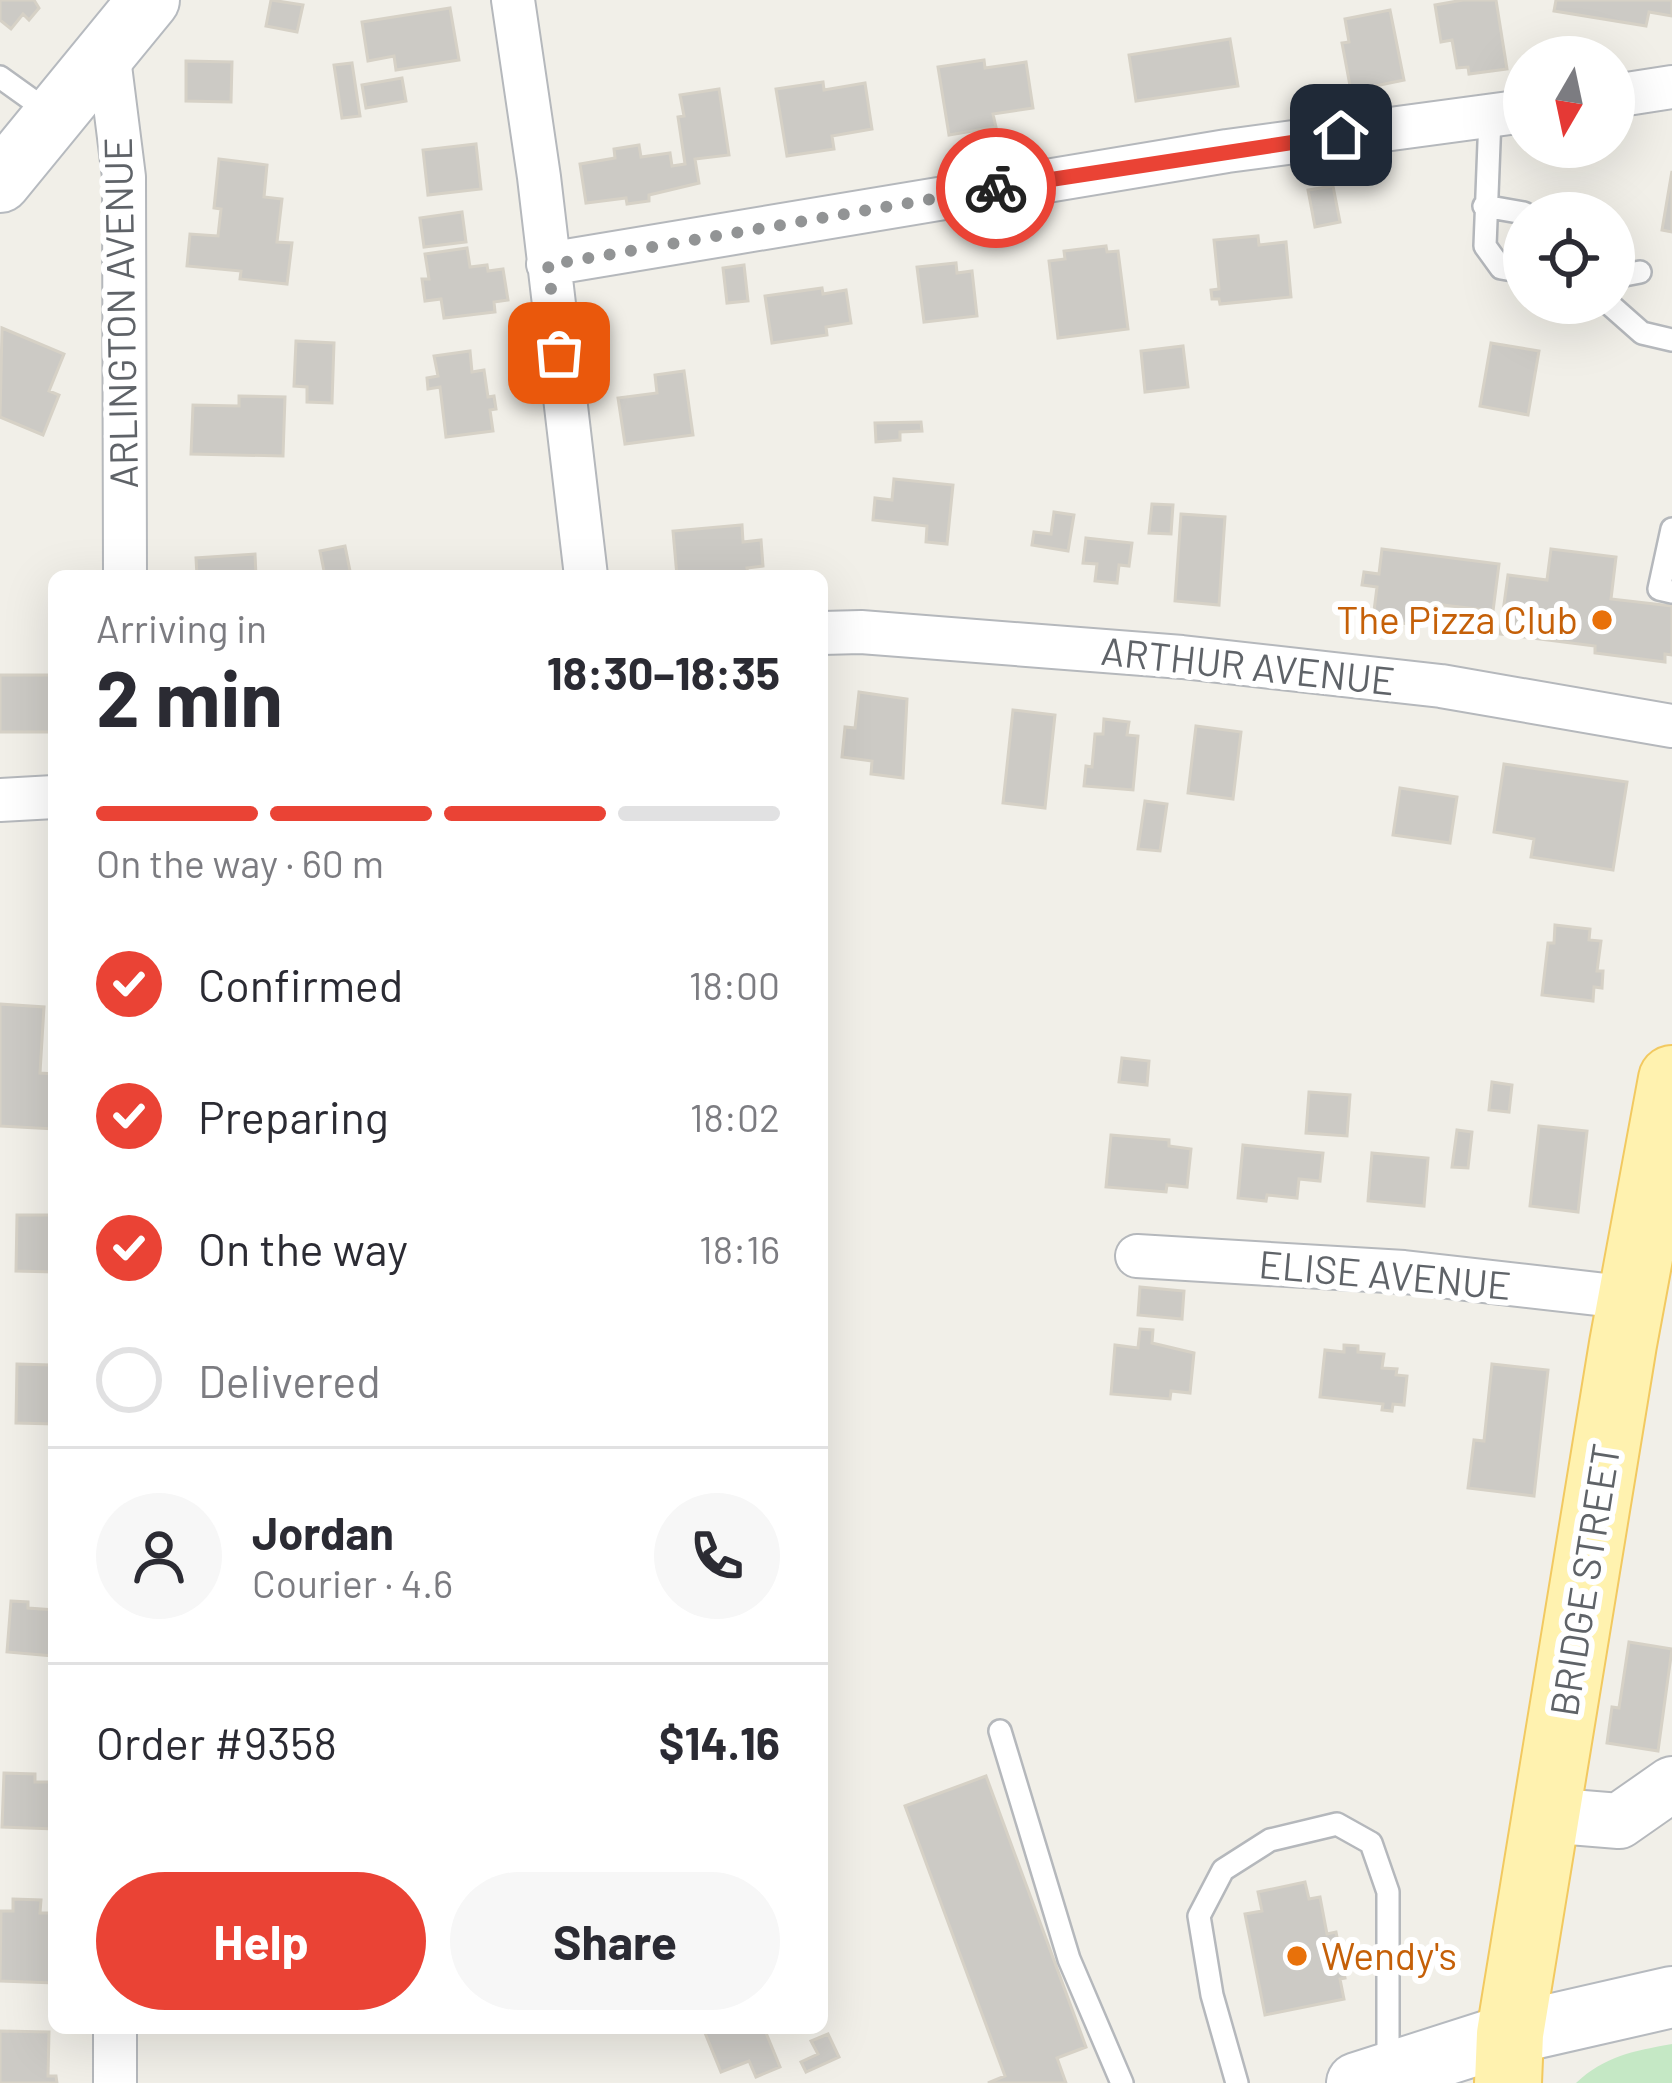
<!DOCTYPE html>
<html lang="en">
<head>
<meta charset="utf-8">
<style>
  :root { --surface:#fff; --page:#f7f7f7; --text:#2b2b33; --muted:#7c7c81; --line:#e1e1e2; --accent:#ea4335 }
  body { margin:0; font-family:Barlow,sans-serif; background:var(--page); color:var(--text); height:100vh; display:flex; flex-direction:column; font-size:45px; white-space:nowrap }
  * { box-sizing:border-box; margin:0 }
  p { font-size:39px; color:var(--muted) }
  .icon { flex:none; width:66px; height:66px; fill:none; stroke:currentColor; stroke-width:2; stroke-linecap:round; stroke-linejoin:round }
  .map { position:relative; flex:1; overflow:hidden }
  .panel { position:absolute; left:48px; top:570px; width:780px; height:1464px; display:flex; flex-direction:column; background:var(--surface); border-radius:18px; box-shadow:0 12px 48px #0002 }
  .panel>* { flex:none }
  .needle { width:78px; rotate:189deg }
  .fabs { position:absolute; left:1503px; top:36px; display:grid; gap:24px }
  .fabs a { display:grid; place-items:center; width:132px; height:132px; border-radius:50%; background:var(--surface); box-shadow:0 12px 48px #0002; font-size:60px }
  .pin { position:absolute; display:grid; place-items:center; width:102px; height:102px; color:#fff; margin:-51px; border-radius:24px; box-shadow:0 6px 18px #0006 }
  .courier { position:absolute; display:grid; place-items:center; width:120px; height:120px; margin:-60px; border:9px solid #ea4335; border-radius:50%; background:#fff; color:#222; box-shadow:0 3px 15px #0007 }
  .headline em { font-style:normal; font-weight:700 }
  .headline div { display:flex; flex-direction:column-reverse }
  .headline { display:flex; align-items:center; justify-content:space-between; height:204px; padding:0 48px }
  h1 { font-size:78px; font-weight:700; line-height:90px }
  .bar { display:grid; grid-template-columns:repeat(4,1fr); gap:18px 12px; align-content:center; height:144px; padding:0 48px }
  .bar i { height:15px; border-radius:9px; background:var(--line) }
  .bar .on { background:var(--accent) }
  .bar p { grid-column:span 4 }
  .line { display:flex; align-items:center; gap:30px; padding:0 48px; border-top:3px solid var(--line) }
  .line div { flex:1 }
  .round { display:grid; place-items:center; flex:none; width:126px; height:126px; border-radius:63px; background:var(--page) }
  ol { padding:0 48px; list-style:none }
  li { display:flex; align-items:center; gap:36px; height:132px }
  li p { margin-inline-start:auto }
  li .icon { padding:12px; border-radius:50%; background:var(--accent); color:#fff; stroke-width:4 }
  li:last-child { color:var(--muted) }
  li i { width:66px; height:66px; border:6px solid var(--line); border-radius:50% }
  .primary-button { display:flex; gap:24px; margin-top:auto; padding:24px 48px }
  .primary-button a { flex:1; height:138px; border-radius:72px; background:var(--accent); color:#fff; font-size:48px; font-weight:700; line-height:138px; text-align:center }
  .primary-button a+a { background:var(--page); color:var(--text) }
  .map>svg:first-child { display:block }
  .green { fill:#c5e8c5 }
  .building { fill:#cccac5; stroke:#d6d1c6; stroke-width:3 }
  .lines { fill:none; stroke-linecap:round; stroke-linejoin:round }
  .service-casing { stroke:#b5b8bc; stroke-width:26 }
  .minor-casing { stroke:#b5b8bc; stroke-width:46 }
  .tertiary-casing { stroke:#b5b8bc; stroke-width:58 }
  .secondary-casing { stroke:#b6babf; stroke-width:64 }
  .primary-casing { stroke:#f2c960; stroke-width:70 }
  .service { stroke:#fff; stroke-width:21 }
  .minor { stroke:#fff; stroke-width:42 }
  .tertiary { stroke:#fff; stroke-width:54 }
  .secondary { stroke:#fff; stroke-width:60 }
  .primary { stroke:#fff2af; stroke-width:66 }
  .done { stroke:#929495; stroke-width:12; stroke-dasharray:0 21.6 }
  .route { stroke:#ea4335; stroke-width:15 }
  .food-dot { fill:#e8710a; stroke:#fff; stroke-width:4.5 }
  .labels { text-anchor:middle; stroke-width:12; stroke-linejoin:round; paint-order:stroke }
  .street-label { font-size:39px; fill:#5f6368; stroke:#fff }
  .food-label { font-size:39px; fill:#c56008; stroke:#fff; text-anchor:end }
</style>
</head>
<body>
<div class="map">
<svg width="1672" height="2083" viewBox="0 0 1672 2083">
  <rect width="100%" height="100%" fill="#f1efe8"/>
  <path class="green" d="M1672 2044V2083H1576C1605 2056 1633 2051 1672 2044Z"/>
  <path class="building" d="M0 0H34L39 8 29 20 23 14 11 29 0 20Z
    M271 0 303 5 297 32 266 26Z
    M1463 0H1496L1507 69 1469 74 1468 67 1457 68 1452 40 1441 42 1435 5Z
    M1556 0H1672V16L1649 12 1646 26 1554 11Z
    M450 8 459 60 396 70 394 56 368 61 362 22Z
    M1390 10 1404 80 1351 91 1342 43 1349 42 1345 19Z
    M1230 39 1238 86 1136 101 1129 55Z
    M984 60 985 68 1026 62 1033 108 993 114 996 127 949 135 938 67Z
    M186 61 232 62 231 102 186 101Z
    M352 63 360 116 342 118 334 65Z
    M402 78 406 101 366 108 362 85Z
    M823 82 824 90 865 83 872 129 832 136 834 149 787 156 776 89Z
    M719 89 729 155 695 159 699 183 649 195V201L627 204 626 198 586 203 580 164 615 158 614 149 639 145 641 157 670 153 672 166 685 164 678 117 684 116 680 95Z
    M476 144 481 189 428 195 423 150Z
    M219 159 267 165 264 197 282 199 277 242 292 243 287 284 240 279 241 271 187 266 190 234 218 236 221 209 214 208Z
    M1672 171V232L1662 230Z
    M1333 186 1340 222 1315 227 1308 190Z
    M462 212 466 242 424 247 420 218Z
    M1258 236 1259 245 1286 242 1291 297 1220 304 1219 299H1212L1211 290 1219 289 1214 240Z
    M1106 246 1107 252 1118 251 1128 329 1058 338 1049 261 1065 259 1064 251Z
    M467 248 470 267 487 265 488 271 503 269 508 300 494 302 495 312 444 318 441 299 425 301 422 279H429L425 254Z
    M956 263 957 273 972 271 977 316 924 322 917 267Z
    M744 265 748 301 727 303 723 268Z
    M822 288 823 294 846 290 851 323 826 327 827 335 772 343 765 296Z
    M2 328 64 354 49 391 59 395 43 435 0 417Z
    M296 341 334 343 332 403 307 402V387L294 386Z
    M1491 343 1539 351 1528 415 1480 406Z
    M1183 346 1188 387 1145 392 1141 351Z
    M470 351 472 372 484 370 488 397 494 396 496 409 490 410 493 431 446 437 440 387 428 389 427 378 438 376 434 356Z
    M684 371 693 435 625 444 618 398 657 393 655 375Z
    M239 396 285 397 283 456 191 454 193 405 239 406Z
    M921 422 922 431 900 432V440L876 442 875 423Z
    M894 479 953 485 947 544 926 542 927 526 873 520 875 498 892 500Z
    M1152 504 1173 505 1171 534 1149 533Z
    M1054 512 1074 515 1068 551 1032 545 1034 532 1051 534Z
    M1181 514 1225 517 1219 605 1175 601Z
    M742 525 743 542 761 540 763 566 747 568 748 574 677 576 673 531Z
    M1086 538 1132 543 1129 566 1119 565 1117 583 1095 581 1097 564 1083 563Z
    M345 546 351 576H325L320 551Z
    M1382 549 1499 564 1493 611 1426 603 1423 626 1373 619 1377 587 1362 585 1364 572 1379 574Z
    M1551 549 1616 557 1611 599 1672 606V655L1665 654V662L1595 653V646L1500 634 1508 575 1547 580Z
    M255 554 256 576H197L196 558Z
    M0 675H54V732H0Z
    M859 692 907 699 903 778 871 774 872 761 842 757 845 727 855 728Z
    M1013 710 1055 715 1045 808 1003 803Z
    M1104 719 1129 722 1127 735 1138 736 1133 790 1084 786 1086 766 1092 767 1095 734H1103Z
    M1196 726 1241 732 1233 799 1188 793Z
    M1504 764 1627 782 1613 870 1531 857 1534 839 1494 832Z
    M1400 788 1457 797 1450 843 1393 835Z
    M1145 801 1167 804 1160 851 1138 849Z
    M1555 925 1590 929 1589 940 1601 941 1597 971H1603L1602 988 1594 987 1593 1001 1542 995 1548 943H1554Z
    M0 1004 44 1007 40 1073 54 1074V1129L0 1126Z
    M1122 1058 1149 1061 1147 1085 1119 1082Z
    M1492 1082 1512 1085 1509 1112 1489 1110Z
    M1309 1092 1350 1095 1347 1136 1306 1133Z
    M1539 1126 1587 1131 1578 1212 1530 1206Z
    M1457 1130 1472 1132 1468 1168 1452 1167Z
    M1111 1135 1169 1140V1146L1191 1149 1187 1187 1167 1185 1166 1192 1106 1187Z
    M1243 1145 1323 1153 1320 1181 1299 1179 1297 1198 1267 1195 1266 1201 1238 1198Z
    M1372 1153 1428 1158 1424 1206 1368 1201Z
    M17 1215H54V1272L16 1271Z
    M1140 1287 1184 1291 1182 1319 1138 1315Z
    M1140 1329 1153 1330 1152 1343 1194 1353 1190 1393 1171 1391 1170 1399 1111 1394 1115 1345 1138 1348Z
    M1344 1345 1358 1346V1352L1384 1354 1382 1368 1397 1369 1396 1375 1407 1376 1404 1405 1393 1404 1392 1411 1382 1410 1383 1404 1320 1397 1325 1350 1344 1352Z
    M17 1364 50 1365V1375H54V1424L16 1423Z
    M1492 1364 1548 1370 1534 1496 1468 1488 1474 1440 1484 1441Z
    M11 1601 28 1602V1608L54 1610V1656L7 1652Z
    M1629 1642 1672 1649 1658 1751 1607 1743 1612 1707 1619 1708Z
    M4 1773 35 1774V1782H54V1829L2 1827Z
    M986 1776 1086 2047 1057 2058 1066 2083H988L1005 2076 905 1806Z
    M1305 1882 1309 1899 1320 1897 1327 1934 1336 1932 1345 1978 1340 1979 1344 1999 1265 2015 1245 1914 1262 1911 1258 1892Z
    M13 1899 41 1900 40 1913H54V1983L0 1981 1 1911H13Z
    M703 2028H764L780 2067 756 2077 749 2061 721 2072Z
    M0 2031 49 2032 48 2076H56L57 2083H0Z
    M828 2034 839 2057 806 2072 801 2062 818 2054 811 2041Z"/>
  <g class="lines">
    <g class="service-casing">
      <path id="service" d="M0 77 53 115
        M1490 117 1485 246 1501 268 1524 272
        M1484 206 1524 213
        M1614 277 1640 272
        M1608 303 1642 333 1672 340
        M1672 529 1659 589 1672 592
        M1000 1731 1069 1959 1122 2083
        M1237 2083 1212 1995 1199 1916 1223 1870 1270 1840 1337 1824 1371 1843 1388 1892V2066"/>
    </g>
    <g class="minor-casing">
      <path id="minor" d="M513 0 539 177 586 576
        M108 50 124 177 125 576
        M1614 96 1672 87
        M548 264 1227 151 1524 111
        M822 633 861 632 1182 657 1441 686 1672 726
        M0 800 54 797
        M1137 1256 1404 1272 1632 1298
        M115 2028V2083"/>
    </g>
    <g class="tertiary-casing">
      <path id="tertiary" d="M1546 1815 1619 1821 1672 1784"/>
    </g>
    <g class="secondary-casing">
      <path id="secondary" d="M0 182 149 0
        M1357 2083 1510 2034 1672 1997"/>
    </g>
    <g class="primary-casing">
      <path id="primary" d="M1508 2083 1510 2034 1623 1344 1672 1079"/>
    </g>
    <use href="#service" class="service"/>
    <use href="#minor" class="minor"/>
    <use href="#tertiary" class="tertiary"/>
    <use href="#secondary" class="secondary"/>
    <use href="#primary" class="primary"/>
  </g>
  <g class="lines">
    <path class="done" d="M559 353 548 265 996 188"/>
    <path class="route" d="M996 188 1341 135"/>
  </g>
  <g class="food-dot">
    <circle cx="1602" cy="620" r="12"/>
    <circle cx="1297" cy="1956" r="12"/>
  </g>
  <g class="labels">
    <g class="street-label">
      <text transform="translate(121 313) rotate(-91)" y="14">ARLINGTON AVENUE</text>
      <text transform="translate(1248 666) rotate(6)" y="14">ARTHUR AVENUE</text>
      <text transform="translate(1385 1275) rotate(5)" y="14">ELISE AVENUE</text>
      <text transform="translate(1585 1580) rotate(-81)" y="14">BRIDGE STREET</text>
    </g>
    <g class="food-label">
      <text x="1578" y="634">The Pizza Club</text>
      <text x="1321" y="1970" text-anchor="start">Wendy's</text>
    </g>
  </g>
</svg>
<div class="fabs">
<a><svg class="needle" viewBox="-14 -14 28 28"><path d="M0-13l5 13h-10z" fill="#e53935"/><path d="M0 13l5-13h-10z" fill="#7c7c81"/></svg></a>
<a><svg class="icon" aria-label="locate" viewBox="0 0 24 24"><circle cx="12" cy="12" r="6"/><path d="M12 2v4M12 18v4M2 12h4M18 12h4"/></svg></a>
</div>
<div class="pin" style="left:559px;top:353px;background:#ea580c"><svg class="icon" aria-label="bag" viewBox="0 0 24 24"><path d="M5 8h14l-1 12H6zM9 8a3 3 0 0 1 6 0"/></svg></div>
<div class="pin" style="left:1341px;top:135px;background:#1f2937"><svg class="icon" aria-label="home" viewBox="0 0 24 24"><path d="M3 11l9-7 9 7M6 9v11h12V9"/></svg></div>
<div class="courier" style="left:996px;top:188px"><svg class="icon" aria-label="bike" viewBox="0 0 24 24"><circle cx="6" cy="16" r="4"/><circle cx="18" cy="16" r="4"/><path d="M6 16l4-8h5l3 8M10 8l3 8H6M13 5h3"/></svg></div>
<section class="panel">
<div class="headline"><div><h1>2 min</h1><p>Arriving in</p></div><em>18:30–18:35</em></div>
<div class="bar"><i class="on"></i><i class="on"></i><i class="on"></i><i></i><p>On the way · 60 m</p></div>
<ol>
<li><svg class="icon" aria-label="check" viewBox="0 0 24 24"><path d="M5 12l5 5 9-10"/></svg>Confirmed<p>18:00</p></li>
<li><svg class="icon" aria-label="check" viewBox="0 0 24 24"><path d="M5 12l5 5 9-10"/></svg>Preparing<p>18:02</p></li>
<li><svg class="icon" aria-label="check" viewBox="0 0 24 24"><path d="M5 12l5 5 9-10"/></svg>On the way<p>18:16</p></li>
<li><i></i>Delivered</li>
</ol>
<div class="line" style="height:216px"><a class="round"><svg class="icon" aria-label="person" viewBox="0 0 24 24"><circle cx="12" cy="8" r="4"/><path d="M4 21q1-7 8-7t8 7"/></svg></a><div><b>Jordan</b><p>Courier · 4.6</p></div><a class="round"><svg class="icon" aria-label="phone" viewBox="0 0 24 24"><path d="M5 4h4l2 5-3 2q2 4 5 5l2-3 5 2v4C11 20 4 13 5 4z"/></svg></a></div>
<div class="line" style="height:156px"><div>Order #9358</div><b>$14.16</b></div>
<div class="primary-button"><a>Help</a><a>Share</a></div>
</section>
</div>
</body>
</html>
